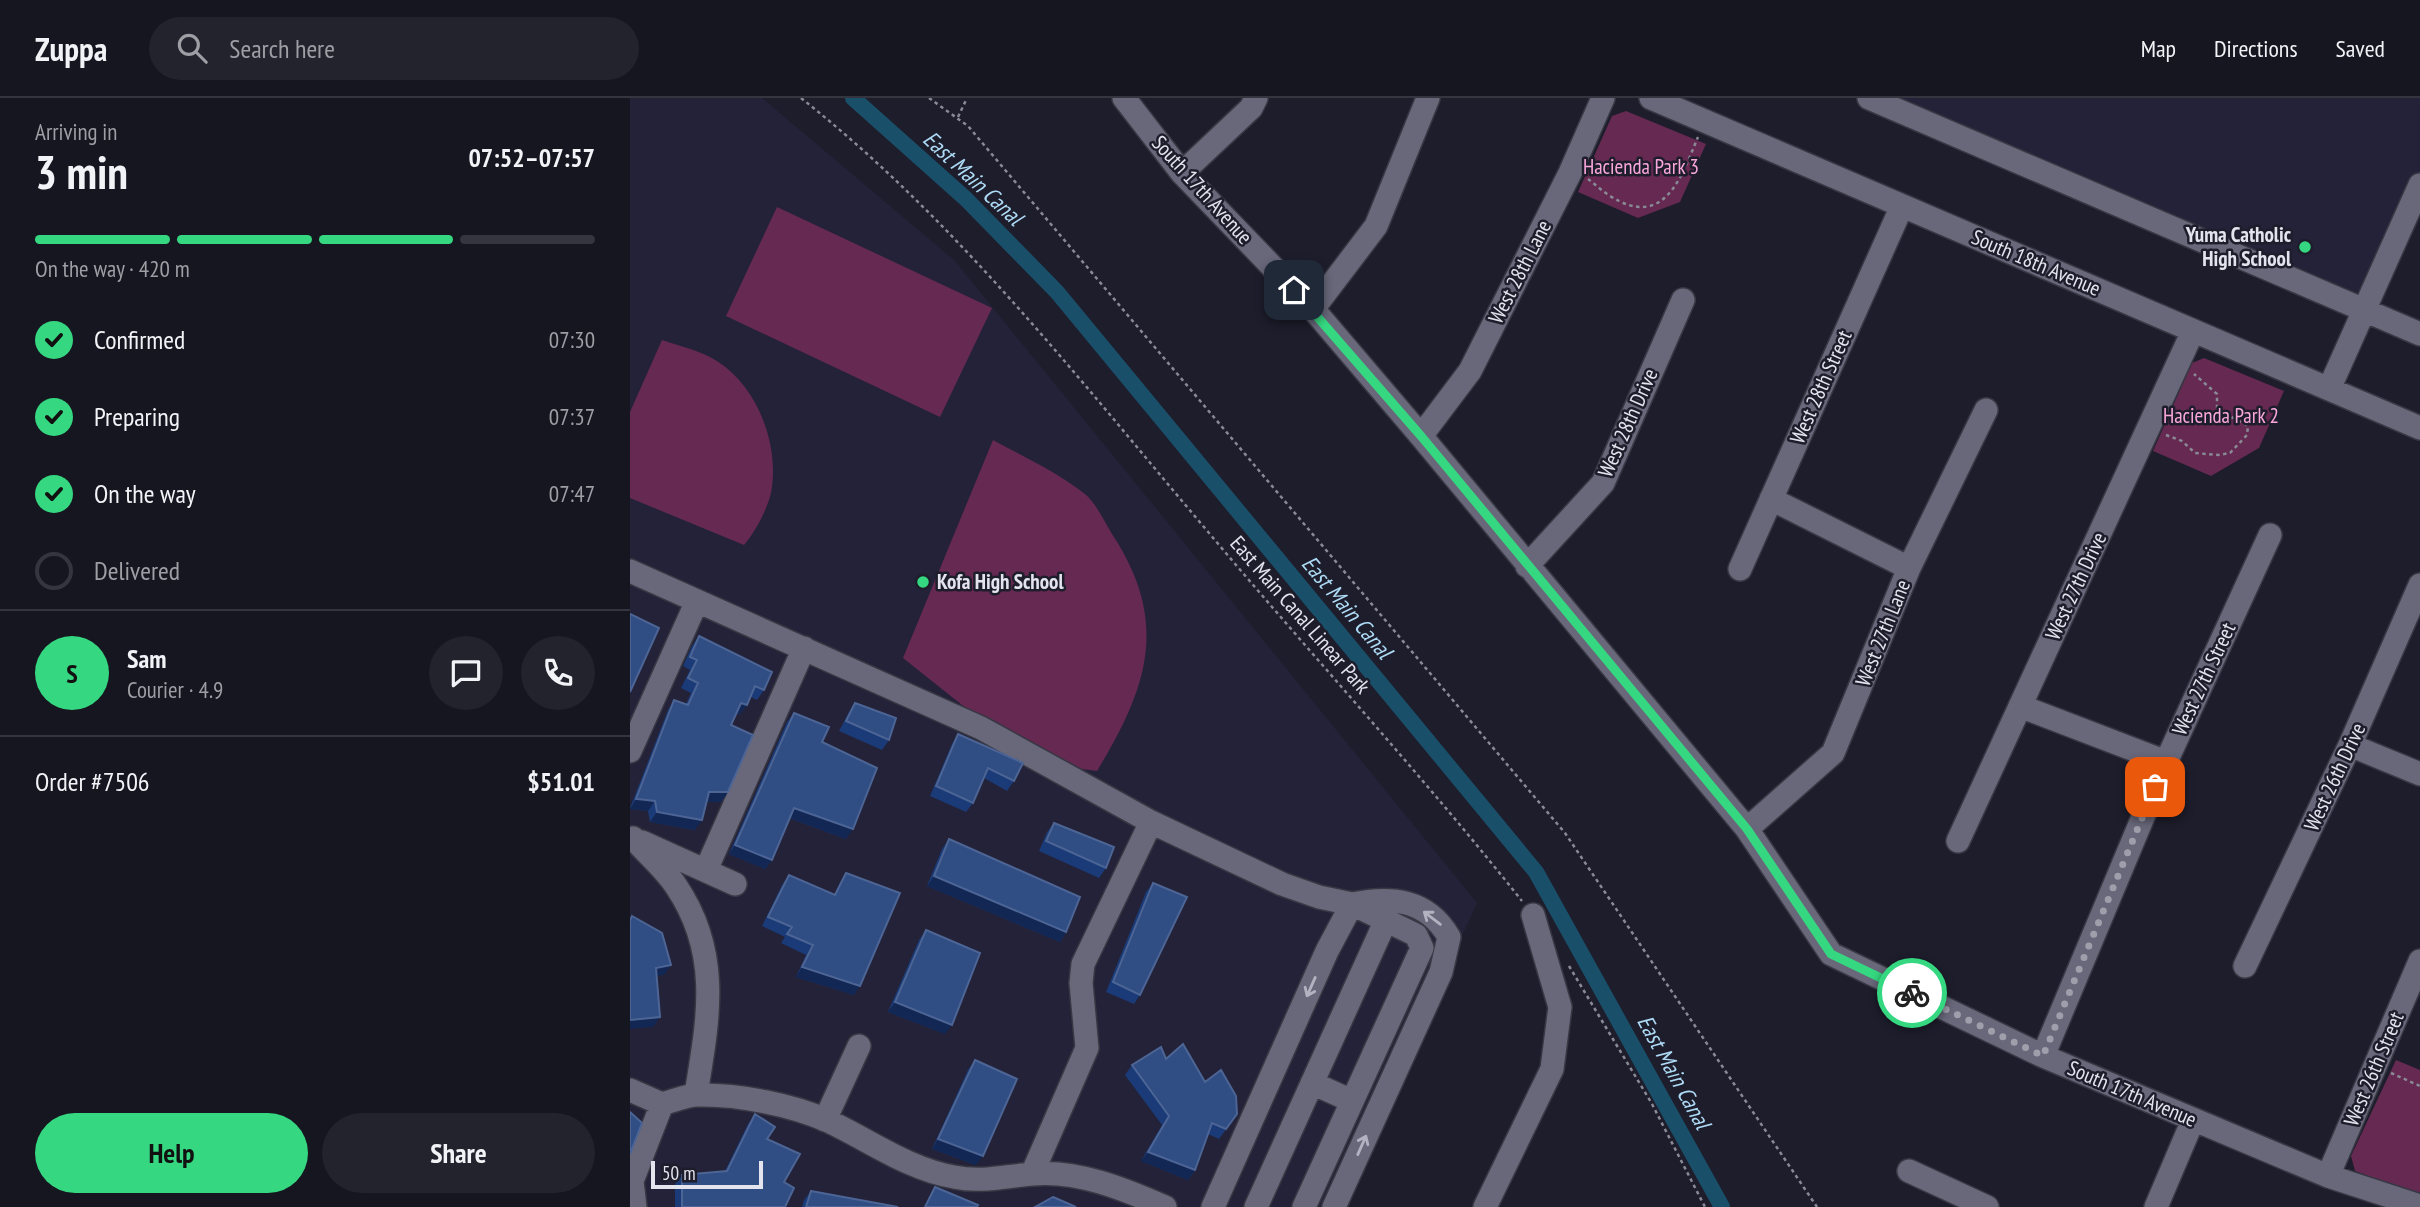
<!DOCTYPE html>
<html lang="en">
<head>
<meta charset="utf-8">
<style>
  :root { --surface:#161621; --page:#23232e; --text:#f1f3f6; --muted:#9e9fa5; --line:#35353f; --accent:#35d881 }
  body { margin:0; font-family:"PT Sans Narrow",sans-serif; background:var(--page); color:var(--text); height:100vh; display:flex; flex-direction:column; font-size:26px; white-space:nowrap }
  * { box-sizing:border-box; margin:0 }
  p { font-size:23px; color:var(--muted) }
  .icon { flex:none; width:38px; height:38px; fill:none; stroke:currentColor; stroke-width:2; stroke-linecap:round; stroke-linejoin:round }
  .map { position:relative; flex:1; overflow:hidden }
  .sheet { display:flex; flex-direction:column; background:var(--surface); width:630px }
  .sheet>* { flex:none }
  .scale { position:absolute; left:21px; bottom:18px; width:112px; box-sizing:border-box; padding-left:7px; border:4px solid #e4e4ef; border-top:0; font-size:19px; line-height:24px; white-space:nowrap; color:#e4e4ef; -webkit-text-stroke:5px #1e1d2c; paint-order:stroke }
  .pin { position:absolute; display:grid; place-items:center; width:60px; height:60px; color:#fff; margin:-30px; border-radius:14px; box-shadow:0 4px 10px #0006 }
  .courier { position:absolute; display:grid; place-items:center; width:70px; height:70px; margin:-35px; border:5px solid #35d881; border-radius:50%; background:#fff; color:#222; box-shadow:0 2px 9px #0007 }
  .summary em { font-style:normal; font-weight:600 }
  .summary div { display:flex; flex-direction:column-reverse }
  .summary { display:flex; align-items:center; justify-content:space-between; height:119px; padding:0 35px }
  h1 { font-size:46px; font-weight:600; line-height:52px }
  .bar { display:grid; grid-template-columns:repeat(4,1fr); gap:10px 7px; align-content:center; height:84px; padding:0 35px }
  .bar i { height:9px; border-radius:5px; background:var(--line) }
  .bar .current { background:var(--accent) }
  .bar p { grid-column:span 4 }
  .line { display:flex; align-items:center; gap:18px; padding:0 35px; border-top:2px solid var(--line) }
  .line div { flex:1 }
  .round { display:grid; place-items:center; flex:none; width:74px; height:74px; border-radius:37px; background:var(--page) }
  ol { padding:0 35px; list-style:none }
  li { display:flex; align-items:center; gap:21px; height:77px }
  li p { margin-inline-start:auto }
  li .icon { padding:7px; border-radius:50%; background:var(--accent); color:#111; stroke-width:4 }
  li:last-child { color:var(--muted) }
  li i { width:38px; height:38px; border:4px solid var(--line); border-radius:50% }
  .cta { display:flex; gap:14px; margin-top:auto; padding:14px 35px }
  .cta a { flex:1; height:80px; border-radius:42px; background:var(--accent); color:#111; font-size:28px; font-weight:600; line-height:80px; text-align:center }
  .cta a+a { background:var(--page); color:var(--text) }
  header { display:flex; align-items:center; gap:42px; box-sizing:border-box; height:98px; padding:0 35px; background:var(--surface); border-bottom:2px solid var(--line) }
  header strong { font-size:33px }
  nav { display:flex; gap:38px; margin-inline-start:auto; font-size:24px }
  .search { width:490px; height:63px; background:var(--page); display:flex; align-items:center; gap:18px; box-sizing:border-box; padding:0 24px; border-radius:38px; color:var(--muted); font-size:26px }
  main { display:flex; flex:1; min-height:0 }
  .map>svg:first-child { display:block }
  .built { fill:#242238 }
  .green { fill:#652952 }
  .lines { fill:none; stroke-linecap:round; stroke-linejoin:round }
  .canal { stroke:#1a4f6a; stroke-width:16 }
  .minor-casing { stroke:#383844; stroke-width:26 }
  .path { stroke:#8a8a96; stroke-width:2.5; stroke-dasharray:3.5 3.5; stroke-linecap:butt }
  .minor { stroke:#69687b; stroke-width:23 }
  .wall { fill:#1a3b77 }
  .shaded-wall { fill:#132754 }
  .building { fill:#304d84; stroke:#4c6595; stroke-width:2 }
  .oneway { stroke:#b3b2c1 }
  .done { stroke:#9f9eab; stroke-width:7; stroke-dasharray:0 12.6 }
  .route { stroke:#35d881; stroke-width:9 }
  .poi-dot { fill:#35d881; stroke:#1e1d2c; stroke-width:2.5 }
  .labels { text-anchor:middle; stroke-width:5; stroke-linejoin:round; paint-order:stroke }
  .park-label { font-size:21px; fill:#faa7dc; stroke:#1e1d2c }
  .street-label { font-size:21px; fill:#e4e4ef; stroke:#1e1d2c }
  .poi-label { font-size:21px; font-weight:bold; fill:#e4e4ef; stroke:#1e1d2c; text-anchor:end }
  .water-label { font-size:23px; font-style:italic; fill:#addaf4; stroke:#1e1d2c }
</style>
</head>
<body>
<header>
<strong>Zuppa</strong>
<div class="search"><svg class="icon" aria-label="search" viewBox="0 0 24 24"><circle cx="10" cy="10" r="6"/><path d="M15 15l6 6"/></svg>Search here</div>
<nav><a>Map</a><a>Directions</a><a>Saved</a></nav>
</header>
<main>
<section class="sheet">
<div class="summary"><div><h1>3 min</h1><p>Arriving in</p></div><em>07:52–07:57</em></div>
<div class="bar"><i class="current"></i><i class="current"></i><i class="current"></i><i></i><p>On the way · 420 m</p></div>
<ol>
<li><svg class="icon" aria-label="check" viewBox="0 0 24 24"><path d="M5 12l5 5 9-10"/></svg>Confirmed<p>07:30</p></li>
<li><svg class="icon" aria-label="check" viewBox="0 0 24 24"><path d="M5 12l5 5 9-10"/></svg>Preparing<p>07:37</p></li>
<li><svg class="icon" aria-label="check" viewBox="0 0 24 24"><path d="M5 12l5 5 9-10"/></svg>On the way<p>07:47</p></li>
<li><i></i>Delivered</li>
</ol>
<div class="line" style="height:126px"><b class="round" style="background:var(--accent);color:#111">S</b><div><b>Sam</b><p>Courier · 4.9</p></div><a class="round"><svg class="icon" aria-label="chat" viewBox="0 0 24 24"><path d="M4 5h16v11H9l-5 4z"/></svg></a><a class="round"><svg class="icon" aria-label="phone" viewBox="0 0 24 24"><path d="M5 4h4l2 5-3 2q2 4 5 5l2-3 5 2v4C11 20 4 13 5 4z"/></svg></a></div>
<div class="line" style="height:91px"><div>Order #7506</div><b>$51.01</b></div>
<div class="cta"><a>Help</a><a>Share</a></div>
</section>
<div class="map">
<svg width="1790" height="1109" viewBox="0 0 1790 1109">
  <rect width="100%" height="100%" fill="#1e1d2c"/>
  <path class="built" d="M0 0H132L324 162 847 805 709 1109H0Z
    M1239 0H1790V86L1734 212Z"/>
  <path class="green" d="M996 13 1076 46 1050 104 1008 120 948 94 982 18Z
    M147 109 362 210 310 319 96 218Z
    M32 242C50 248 71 253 87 263 128 289 150 348 141 395 137 412 125 434 114 447L0 400V314Z
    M1574 260 1654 293 1629 350 1581 378 1523 353 1562 265Z
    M363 342C394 359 427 374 455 396 466 405 474 423 482 436 540 524 518 589 467 673L452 671 337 611 273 560Z
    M1766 962 1790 972V1097L1725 1073 1721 1058Z"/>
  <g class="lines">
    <path class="canal" d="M223 0 336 101 427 194 906 774 1092 1109"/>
    <g class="minor-casing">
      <path id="minor" d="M494 0 552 75 683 211 791 338 1117 731 1201 856 1413 958 1698 1078 1790 1108
        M1021 0 1790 330
        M1239 0 1790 236
        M552 75 621 10 626 0
        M683 211 746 128 798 0
        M1699 291 1790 87
        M791 338 840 273 940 75 973 0
        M1141 401 1279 470
        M897 468 973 385 1053 202
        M1110 471 1272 108
        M0 473 351 630 521 724 652 786 689 799 722 806 786 837 792 850 674 1109
        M1390 608 1536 664
        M1720 647 1790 676
        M0 653 67 503
        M1117 731 1203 655 1279 470 1356 312
        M3 740C17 756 35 771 46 788 92 856 78 922 66 996
        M1328 743 1563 233
        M12 744 105 786
        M76 772 174 550
        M1615 868 1720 647 1790 487
        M1413 958 1536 664 1640 437
        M682 985 722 1003
        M0 992 32 1006
        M195 1022 229 948
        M1279 1073 1357 1109
        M402 1076 457 950 451 885 453 866 521 724
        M1698 1078 1790 863
        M5 1109 2 1083 32 1006C43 1003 57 997 68 997 107 996 163 1007 198 1023 239 1042 278 1071 324 1079 351 1085 376 1078 403 1076 448 1072 494 1091 535 1109
        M583 1109 697 853 722 806
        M626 1109 756 822
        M704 1109 811 874 819 839C797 801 761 798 722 806
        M855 1109 922 971 930 909 903 817
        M1526 1109 1563 1022"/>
    </g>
    <path class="path" d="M171 0C328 124 451 284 579 435 683 559 792 677 892 803
      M299 0 338 28 935 735 1187 1109
      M328 19 337 0
      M958 81C965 86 972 93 980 98 1034 132 1051 80 1068 39
      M1536 337 1552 343 1565 355 1588 357 1600 355 1617 337 1618 328 1587 311V296L1564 276
      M939 868 1022 1006 1075 1109
      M1761 975 1790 988"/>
    <use href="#minor" class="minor"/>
  </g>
  <path class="wall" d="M69 538 134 592 127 602 121 599 117 607 110 616 106 615 101 627 98 694 91 704H76L65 732 20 724 18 713 0 711V710L38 612 44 602 56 606 61 595 51 590 60 572 53 568 62 548Z
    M225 605 259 642 252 652 209 633 219 614Z
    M164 615 192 644 216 741 159 720 142 762 135 771 99 756 157 624Z
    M328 636 384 683 377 693 354 680 343 705 336 714 300 698 322 646Z
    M424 725 476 770 469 780 409 753 417 734Z
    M319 741 436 834 430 844 297 788 312 751Z
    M216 775 224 897 166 879 176 857 151 845 155 839 132 828 152 787 159 777 204 797 210 785Z
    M523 785 510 897 504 906 476 894 516 794Z
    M296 832 315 936 258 914 289 842Z
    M536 961 575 984 607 1016 589 1041 578 1036 565 1072 558 1082 511 1063 532 1027 495 977 502 967Z
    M345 962 346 1067 302 1051 338 972Z
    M125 1016 154 1084 155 1109H45V1086L52 1077 95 1073 118 1026Z
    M181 1093 268 1109H172L174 1102Z"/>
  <path class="shaded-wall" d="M111 605 117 607 110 616 104 614Z
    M79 694H98L91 704H72Z
    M6 701 25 703 18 713 0 711Z
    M164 710 223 731 216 741 157 719Z
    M27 714 72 722 65 732 20 724Z
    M105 747 142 762 135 771 99 756Z
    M304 778 436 834 430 844 297 788Z
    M41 867 34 877 19 879 26 870Z
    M172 869 230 888 224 897 166 879Z
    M265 904 322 927 315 936 258 914Z
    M30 919 23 929 0 931V922Z
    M308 1041 353 1058 346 1067 302 1051Z
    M518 1054 565 1072 558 1082 511 1063Z"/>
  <path class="building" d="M0 516 29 530 0 594Z
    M69 538 142 574 134 592 125 588 117 607 111 605 101 627 123 637 98 694H79L72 722 27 714 25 703 6 701 44 602 58 607 68 585 58 580 67 562 60 559Z
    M225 605 266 620 259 642 216 623Z
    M164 615 199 629 192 644 247 670 223 731 164 710 142 762 105 747Z
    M328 636 393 665 384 683 358 670 343 705 306 688Z
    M424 725 484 749 476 770 416 743Z
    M319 741 450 799 436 834 304 778Z
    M216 775 270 795 230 888 172 869 183 847 157 836 162 829 138 819 159 777 205 797Z
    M523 785 557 799 510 897 483 884Z
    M2 818 32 835 41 867 26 870 30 919 0 922V823Z
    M296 832 350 855 322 927 265 904Z
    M553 946 575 984 591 972 606 998 607 1016 596 1031 582 1025 565 1072 518 1054 539 1018 502 967 531 949 536 961Z
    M345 962 387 981 353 1058 308 1041Z
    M0 1014 12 1025 0 1056Z
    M125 1016 145 1029 137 1041 170 1056 154 1084 164 1090 155 1109H52V1077L97 1073Z
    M305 1089 348 1107 347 1109H295Z
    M181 1093 268 1109H176Z
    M423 1099 446 1109H405Z"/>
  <defs><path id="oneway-shaft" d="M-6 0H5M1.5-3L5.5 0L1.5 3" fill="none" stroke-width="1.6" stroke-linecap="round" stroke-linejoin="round" transform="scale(1.75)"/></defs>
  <g class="oneway">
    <use href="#oneway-shaft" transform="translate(802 820) rotate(-143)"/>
    <use href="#oneway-shaft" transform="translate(681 889) rotate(114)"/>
    <use href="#oneway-shaft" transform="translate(732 1047) rotate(-66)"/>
  </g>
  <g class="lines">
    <path class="done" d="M1282 895 1413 958 1525 689"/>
    <path class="route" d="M664 192 791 338 1117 731 1201 856 1282 895"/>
  </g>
  <g class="poi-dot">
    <circle cx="1675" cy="149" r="7"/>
    <circle cx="293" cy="484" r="7"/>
  </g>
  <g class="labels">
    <g class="park-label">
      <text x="1011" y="76">Hacienda Park 3</text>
      <text x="1591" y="325">Hacienda Park 2</text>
    </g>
    <g class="street-label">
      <text transform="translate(572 92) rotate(48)" y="7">South 17th Avenue</text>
      <text transform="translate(1406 165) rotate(23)" y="7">South 18th Avenue</text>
      <text transform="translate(890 174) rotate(-63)" y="7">West 28th Lane</text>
      <text transform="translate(1191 289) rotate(-66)" y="7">West 28th Street</text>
      <text transform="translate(998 325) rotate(-66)" y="7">West 28th Drive</text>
      <text transform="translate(1446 488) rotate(-65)" y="7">West 27th Drive</text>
      <text transform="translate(670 517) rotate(49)" y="7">East Main Canal Linear Park</text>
      <text transform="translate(1253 535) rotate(-68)" y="7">West 27th Lane</text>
      <text transform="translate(1574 581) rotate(-65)" y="7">West 27th Street</text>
      <text transform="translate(1705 679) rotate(-65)" y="7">West 26th Drive</text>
      <text transform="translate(1744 971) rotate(-67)" y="7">West 26th Street</text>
      <text transform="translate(1502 996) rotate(23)" y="7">South 17th Avenue</text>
    </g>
    <g class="poi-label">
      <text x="1661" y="144">Yuma Catholic<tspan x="1661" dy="24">High School</tspan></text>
      <text x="307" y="491" text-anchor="start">Kofa High School</text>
    </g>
    <g class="water-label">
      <text transform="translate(343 80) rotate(43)" y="8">East Main Canal</text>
      <text transform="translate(717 509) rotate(50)" y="8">East Main Canal</text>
      <text transform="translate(1044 974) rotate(61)" y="8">East Main Canal</text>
    </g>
  </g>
</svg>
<div class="scale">50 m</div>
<div class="pin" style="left:1525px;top:689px;background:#ea580c"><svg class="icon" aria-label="bag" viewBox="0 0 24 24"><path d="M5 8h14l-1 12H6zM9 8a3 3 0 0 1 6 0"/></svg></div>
<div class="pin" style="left:664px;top:192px;background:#1f2937"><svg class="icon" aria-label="home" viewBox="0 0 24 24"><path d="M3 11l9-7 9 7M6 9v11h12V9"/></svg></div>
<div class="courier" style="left:1282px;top:895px"><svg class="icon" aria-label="bike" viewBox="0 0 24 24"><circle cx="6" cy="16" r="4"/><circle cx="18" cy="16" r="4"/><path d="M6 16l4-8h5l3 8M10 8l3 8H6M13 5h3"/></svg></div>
</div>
</main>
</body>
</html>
